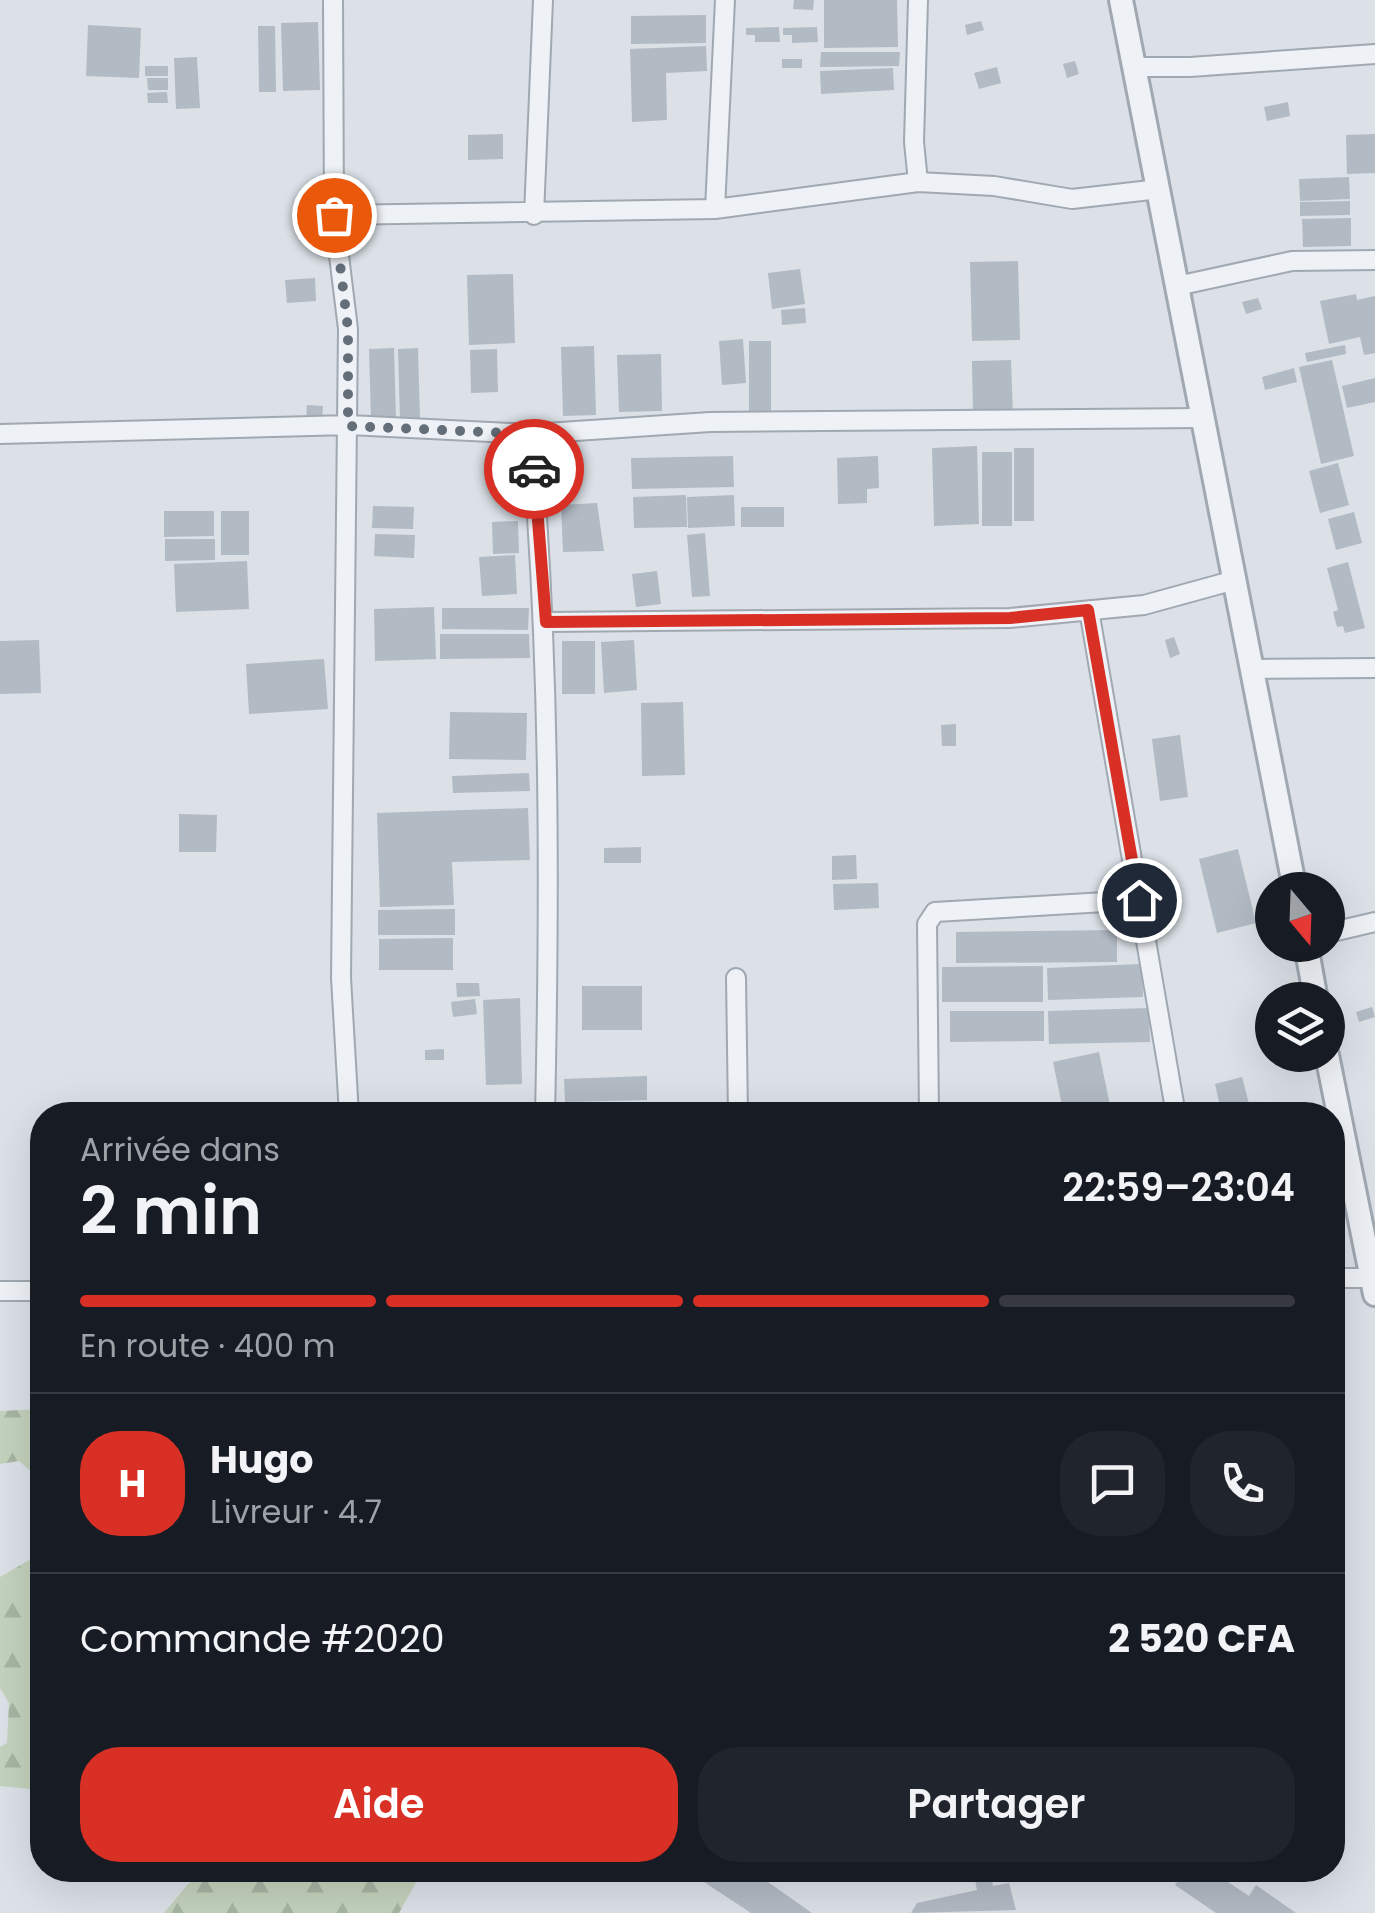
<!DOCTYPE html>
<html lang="fr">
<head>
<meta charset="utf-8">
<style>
  :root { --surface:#171b24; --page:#20242c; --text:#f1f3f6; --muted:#9ea1a6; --line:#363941; --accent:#d93025 }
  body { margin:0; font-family:Poppins,sans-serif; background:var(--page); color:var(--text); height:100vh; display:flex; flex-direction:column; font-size:38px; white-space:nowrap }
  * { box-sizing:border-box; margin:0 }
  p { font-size:32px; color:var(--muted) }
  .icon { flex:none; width:55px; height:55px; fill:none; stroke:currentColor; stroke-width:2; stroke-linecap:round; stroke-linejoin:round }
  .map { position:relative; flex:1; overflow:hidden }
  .drawer { position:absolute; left:30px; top:1102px; width:1315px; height:780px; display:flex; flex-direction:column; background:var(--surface); border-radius:40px; box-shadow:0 10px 40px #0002 }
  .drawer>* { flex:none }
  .needle { width:65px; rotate:161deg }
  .buttons { position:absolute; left:1255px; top:872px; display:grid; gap:20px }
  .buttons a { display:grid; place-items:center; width:90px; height:90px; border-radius:50%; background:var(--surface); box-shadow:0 10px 40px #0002; font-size:50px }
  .pin { position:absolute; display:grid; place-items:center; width:85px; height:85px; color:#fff; margin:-42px; border:5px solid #fff; border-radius:50%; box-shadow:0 2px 10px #0007 }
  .courier { position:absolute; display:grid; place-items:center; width:100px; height:100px; margin:-50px; border:8px solid #d93025; border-radius:50%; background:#fff; color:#222; box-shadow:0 2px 12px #0007 }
  .summary em { font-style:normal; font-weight:600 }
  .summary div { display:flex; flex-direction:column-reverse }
  .summary { display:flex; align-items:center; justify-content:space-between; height:170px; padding:0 50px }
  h1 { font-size:65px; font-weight:600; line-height:75px }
  .bar { display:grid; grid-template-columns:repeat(4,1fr); gap:15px 10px; align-content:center; height:120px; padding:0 50px }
  .bar i { height:12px; border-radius:8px; background:var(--line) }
  .bar .on { background:var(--accent) }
  .bar p { grid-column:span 4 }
  .line { display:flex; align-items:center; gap:25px; padding:0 50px; border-top:2px solid var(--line) }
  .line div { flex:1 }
  .round { display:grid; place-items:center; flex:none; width:105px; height:105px; border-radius:40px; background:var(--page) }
  .button { display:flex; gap:20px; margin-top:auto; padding:20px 50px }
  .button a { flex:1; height:115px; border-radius:40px; background:var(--accent); color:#fff; font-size:40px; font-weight:600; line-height:115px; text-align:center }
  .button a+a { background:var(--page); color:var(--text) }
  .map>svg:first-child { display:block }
  .forest { fill:url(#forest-firs) }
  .building { fill:#b2bac4 }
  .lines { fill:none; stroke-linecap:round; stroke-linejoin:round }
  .minor-casing { stroke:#a0a8b1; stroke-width:22 }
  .tertiary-casing { stroke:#a0a8b1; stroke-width:28 }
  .minor { stroke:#eef1f5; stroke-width:18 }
  .tertiary { stroke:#eef1f5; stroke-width:22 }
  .done { stroke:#646e79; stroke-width:10; stroke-dasharray:0 18 }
  .route { stroke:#d93025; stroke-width:12 }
</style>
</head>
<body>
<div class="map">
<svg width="1375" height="1913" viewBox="0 0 1375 1913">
  <defs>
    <pattern id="forest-firs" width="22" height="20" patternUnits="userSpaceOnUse" patternTransform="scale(2.5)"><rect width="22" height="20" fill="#c3d2bc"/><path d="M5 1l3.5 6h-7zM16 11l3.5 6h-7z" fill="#a7b5a3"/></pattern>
  </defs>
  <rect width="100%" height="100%" fill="#dbe1e7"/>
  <path class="forest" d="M42 1409V1481L19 1461 0 1464V1411Z
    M42 1515V1790L0 1786V1747L7 1743 9 1703 0 1688V1577L31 1559Z
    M211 1870H423L399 1913H164L188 1884Z"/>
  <path class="building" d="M794 0H814L813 10 793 9Z
    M824 0H897L898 47 824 48Z
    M706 15V43L631 44V16Z
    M981 21 984 30 967 35 965 25Z
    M318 22 320 90 283 91 281 23Z
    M88 25 141 28 139 78 86 76Z
    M258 26H275L276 92H259Z
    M779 27 780 42H755V35H746V28Z
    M817 27 818 42 792 43V35H783V28Z
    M706 46 707 71 666 73 667 120 632 122 630 49Z
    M821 52H900L899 66 820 67Z
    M197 57 200 108 176 109 174 58Z
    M782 59H802V68H782Z
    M1075 61 1079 74 1067 78 1063 64Z
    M145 66H168V76H145Z
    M997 67 1001 83 979 89 974 73Z
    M893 68 894 90 821 94 820 71Z
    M147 78H168V90H148Z
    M167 92 168 103H148L147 93Z
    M1288 102 1290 116 1267 121 1264 107Z
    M503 134V159L468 160V135Z
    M1375 134V173L1347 174 1346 135Z
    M1349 177 1350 199 1300 201 1299 179Z
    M1350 201V215L1300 216V202Z
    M1351 218V246L1303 247 1302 219Z
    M1018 261 1020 340 972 341 970 262Z
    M800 269 805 304 772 309 768 273Z
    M513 274 515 343 469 345 467 275Z
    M315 278 316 301 287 303 285 280Z
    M1356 294 1357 300 1375 296V353L1364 355 1360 337 1329 344 1320 301Z
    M1258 298 1262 309 1246 314 1242 302Z
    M805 308 806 323 782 325 781 310Z
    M743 339 746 383 722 385 719 341Z
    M749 341H771V417H749Z
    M1345 345 1346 354 1307 362 1305 353Z
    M594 346 596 415 563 416 561 347Z
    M394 348 396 419 371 420 369 349Z
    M418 348 420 419 400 420 398 349Z
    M497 349 498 392 471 393 470 350Z
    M661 354 662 411 619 412 617 355Z
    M1011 360 1013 415 973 416 972 361Z
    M1332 360 1354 456 1321 464 1299 367Z
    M1294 368 1297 382 1265 390 1262 377Z
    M1375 378V402L1347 408 1342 386Z
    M307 405 323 406 322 422 306 421Z
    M977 446 979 524 934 526 932 448Z
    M1014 448H1034V521H1014Z
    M982 452H1012V526H982Z
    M733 456 734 487 632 489 631 458Z
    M878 456 879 488 867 489V503L838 504 837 458Z
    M1338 463 1349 505 1320 513 1309 471Z
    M686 495 687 527 634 528 633 497Z
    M734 495 735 526 688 528 687 497Z
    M597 503 604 551 563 552 561 505Z
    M373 506 414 507 413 529 372 528Z
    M741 507H784V527H741Z
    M164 511H214V536L164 537Z
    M221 511H249V555H221Z
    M1354 512 1362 543 1336 550 1328 519Z
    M518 521 519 553 493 554 492 522Z
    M705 533 710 596 692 597 687 535Z
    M375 534 415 535 414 558 374 556Z
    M165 539H215V560L165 561Z
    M515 555 517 594 482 596 479 557Z
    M247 561 249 609 176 612 174 564Z
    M1348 562 1365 628 1345 633 1343 626 1337 627 1333 612 1338 610 1327 568Z
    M657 571 661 604 636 607 632 574Z
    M434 607 436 659 375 661 374 609Z
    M442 608H529L528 630 442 629Z
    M440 634H529L530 658 440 659Z
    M1174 637 1180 654 1170 658 1165 640Z
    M39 640 41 693 0 694V641Z
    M634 640 637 690 604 693 601 642Z
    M562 641H595V694H562Z
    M324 659 328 709 249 714 246 664Z
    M683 702 685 775 642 776 641 703Z
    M450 712 527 713 526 760 449 759Z
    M956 724V746H942L941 725Z
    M1180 735 1188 797 1160 801 1152 739Z
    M529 773 530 791 453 793 452 776Z
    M528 808 530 860 452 862 454 905 380 907 377 813Z
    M179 814 217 815 216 852H179Z
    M641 847V863H604V848Z
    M1238 849 1256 923 1217 933 1199 859Z
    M856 855 857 879 832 880V856Z
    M878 883 879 908 834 910 833 884Z
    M455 909V935H378V910Z
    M1117 930V962L956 963V932Z
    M453 938V970H379V939Z
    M1142 964 1143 997 1048 1000 1047 968Z
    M1043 966V1002H942V967Z
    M456 983H479L480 996 457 997Z
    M582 986H642V1030H582Z
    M520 998 522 1084 486 1085 483 1000Z
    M475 999 477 1014 453 1017 451 1002Z
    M1372 1007 1375 1017 1359 1022 1356 1012Z
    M1149 1008 1150 1042 1049 1044 1048 1011Z
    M950 1011H1044V1041L950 1042Z
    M444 1049V1060H425V1050Z
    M1099 1052 1112 1115H1064L1053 1062Z
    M647 1076V1100L565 1102 564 1079Z
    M1242 1077 1252 1115H1222L1215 1084Z
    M648 1102V1115H579L578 1104Z
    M713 1870H751L812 1913H751L704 1882Z
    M973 1870H990L993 1886 1009 1883 1016 1910 911 1913 917 1903 977 1890Z
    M1185 1870H1210L1249 1896 1256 1885 1296 1913H1216L1175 1885Z"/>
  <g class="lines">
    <g class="minor-casing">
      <path id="minor" d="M333 0 334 215 348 329 341 978 349 1115
        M918 0 914 142 918 182
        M1134 67H1190L1375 54
        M715 209 725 0
        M334 215 715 209 918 182 994 186 1072 199 1159 189
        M534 215 543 0
        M1177 286 1292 261 1375 260
        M0 434 349 425 531 434C550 665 550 884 545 1115
        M531 434 710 422 1203 418
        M1089 610 1176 1115
        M546 622 1010 618 1144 605 1235 580
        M1253 669 1375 668
        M1328 933 1375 922
        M736 978 738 1115
        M929 1115 927 924 935 912 1139 900
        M1332 1278H1372
        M0 1291H42"/>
    </g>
    <g class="tertiary-casing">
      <path id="tertiary" d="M1121 0 1295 890
        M1306 945 1316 1000
        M1327 1055 1375 1294"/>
    </g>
    <use href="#minor" class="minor"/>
    <use href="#tertiary" class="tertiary"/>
  </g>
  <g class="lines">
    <path class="done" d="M334 215 348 329V426L531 434 534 469"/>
    <path class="route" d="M534 469 546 622 1010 618 1088 610 1139 900"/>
  </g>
</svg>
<div class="buttons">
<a><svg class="needle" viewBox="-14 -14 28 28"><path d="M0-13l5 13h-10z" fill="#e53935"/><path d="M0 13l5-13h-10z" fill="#9ea1a6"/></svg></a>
<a><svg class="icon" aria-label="layers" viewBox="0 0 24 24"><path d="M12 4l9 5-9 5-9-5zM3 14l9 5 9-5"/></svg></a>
</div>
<div class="pin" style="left:334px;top:215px;background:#ea580c"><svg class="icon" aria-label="bag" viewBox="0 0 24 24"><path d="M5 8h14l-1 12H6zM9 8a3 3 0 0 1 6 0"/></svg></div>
<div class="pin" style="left:1139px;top:900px;background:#1f2937"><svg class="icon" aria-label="home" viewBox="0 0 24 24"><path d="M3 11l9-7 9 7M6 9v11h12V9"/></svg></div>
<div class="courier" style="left:534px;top:469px"><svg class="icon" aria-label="car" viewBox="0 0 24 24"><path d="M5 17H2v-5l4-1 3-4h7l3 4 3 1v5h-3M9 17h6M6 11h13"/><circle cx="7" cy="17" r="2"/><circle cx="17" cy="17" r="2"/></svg></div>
<section class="drawer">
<div class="summary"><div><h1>2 min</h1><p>Arrivée dans</p></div><em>22:59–23:04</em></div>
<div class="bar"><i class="on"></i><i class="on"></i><i class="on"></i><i></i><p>En route · 400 m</p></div>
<div class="line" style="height:180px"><b class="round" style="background:var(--accent);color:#fff">H</b><div><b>Hugo</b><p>Livreur · 4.7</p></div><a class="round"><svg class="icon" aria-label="chat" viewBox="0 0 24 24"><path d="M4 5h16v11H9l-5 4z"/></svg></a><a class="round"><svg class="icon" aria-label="phone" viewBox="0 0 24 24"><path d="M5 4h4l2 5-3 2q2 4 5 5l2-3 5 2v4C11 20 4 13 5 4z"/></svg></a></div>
<div class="line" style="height:130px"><div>Commande #2020</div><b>2 520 CFA</b></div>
<div class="button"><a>Aide</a><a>Partager</a></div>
</section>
</div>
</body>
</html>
